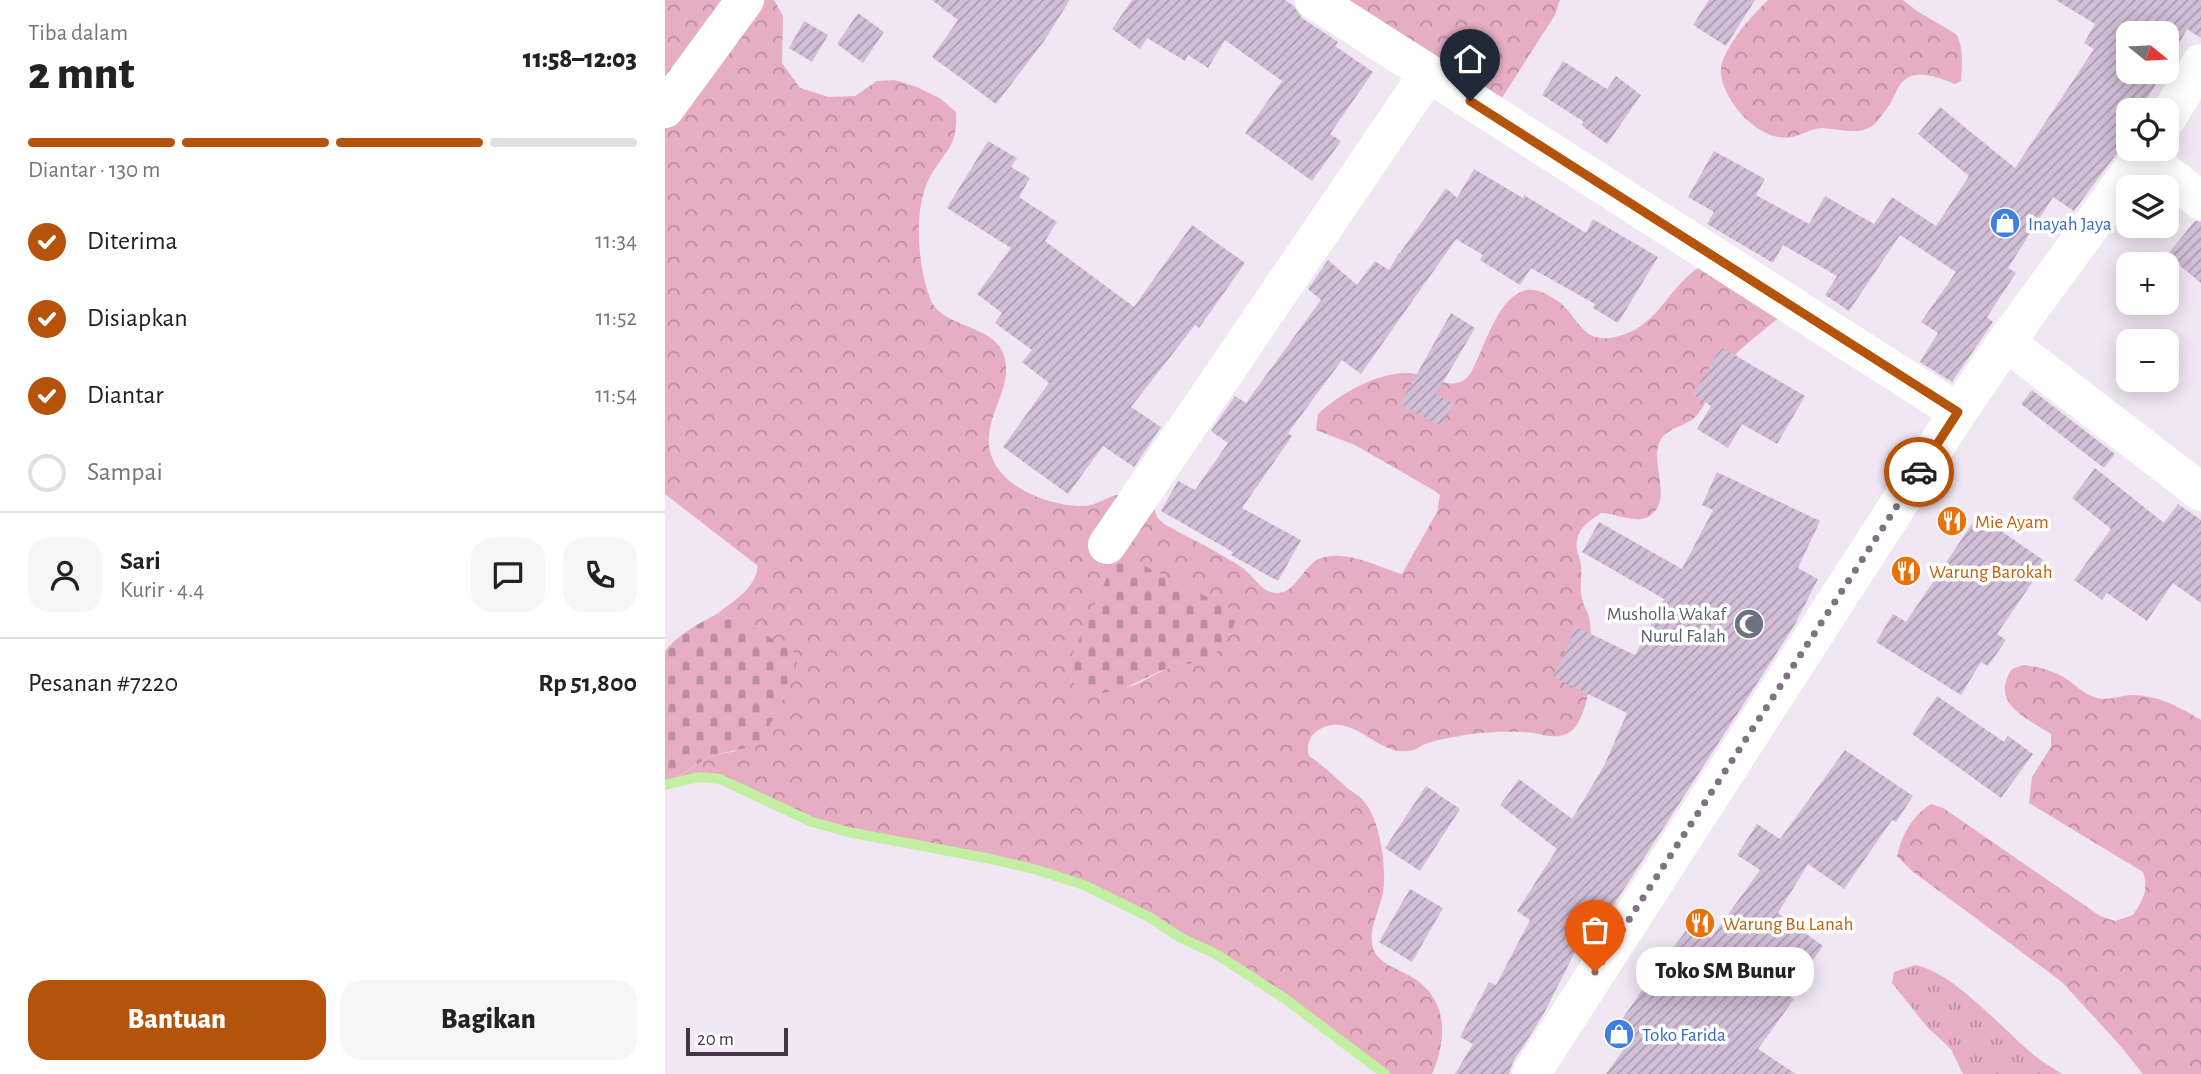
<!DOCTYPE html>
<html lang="id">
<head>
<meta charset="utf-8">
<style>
  :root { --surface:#fff; --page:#f6f6f6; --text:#222; --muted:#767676; --line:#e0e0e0; --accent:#b45309 }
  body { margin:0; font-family:"Alegreya Sans",sans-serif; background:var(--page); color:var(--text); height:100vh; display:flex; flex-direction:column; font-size:26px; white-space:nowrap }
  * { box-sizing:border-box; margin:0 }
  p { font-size:23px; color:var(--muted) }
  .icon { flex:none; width:38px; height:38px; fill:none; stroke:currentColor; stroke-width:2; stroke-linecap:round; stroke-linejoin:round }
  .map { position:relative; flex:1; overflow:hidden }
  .sheet { display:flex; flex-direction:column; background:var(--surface); width:665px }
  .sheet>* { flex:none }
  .needle { width:46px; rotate:108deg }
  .buttons { position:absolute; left:1451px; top:21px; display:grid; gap:14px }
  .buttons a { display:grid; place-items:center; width:63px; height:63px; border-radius:14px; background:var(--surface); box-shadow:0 4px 18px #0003; font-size:35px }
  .scale { position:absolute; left:21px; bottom:18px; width:102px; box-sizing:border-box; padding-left:7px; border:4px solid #423545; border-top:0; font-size:19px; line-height:24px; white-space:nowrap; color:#423545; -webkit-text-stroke:5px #fff; paint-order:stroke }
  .pin { position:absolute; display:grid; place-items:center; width:60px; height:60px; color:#fff; margin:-72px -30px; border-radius:50% 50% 50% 0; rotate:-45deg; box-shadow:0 0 7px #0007 }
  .pin .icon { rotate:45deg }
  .courier { position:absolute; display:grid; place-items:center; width:70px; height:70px; margin:-35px; border:5px solid #b45309; border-radius:50%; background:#fff; color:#222; box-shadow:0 2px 9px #0007 }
  .bubble { position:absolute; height:49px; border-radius:21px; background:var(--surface); box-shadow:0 4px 18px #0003; font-size:23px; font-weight:800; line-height:49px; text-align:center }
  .summary em { font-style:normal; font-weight:800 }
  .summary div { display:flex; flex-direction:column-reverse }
  .summary { display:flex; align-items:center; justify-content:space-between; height:119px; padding:0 28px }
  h1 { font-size:46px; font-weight:800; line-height:52px }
  .bar { display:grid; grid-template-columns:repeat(4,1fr); gap:10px 7px; align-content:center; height:84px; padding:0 28px }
  .bar i { height:9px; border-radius:5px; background:var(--line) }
  .bar .on { background:var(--accent) }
  .bar p { grid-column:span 4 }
  .line { display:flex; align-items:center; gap:18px; padding:0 28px; border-top:2px solid var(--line) }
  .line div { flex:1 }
  .round { display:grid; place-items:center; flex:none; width:74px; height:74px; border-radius:21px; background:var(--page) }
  ol { padding:0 28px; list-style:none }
  li { display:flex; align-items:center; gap:21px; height:77px }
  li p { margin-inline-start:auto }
  li .icon { padding:7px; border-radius:50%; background:var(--accent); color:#fff; stroke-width:4 }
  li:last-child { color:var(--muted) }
  li i { width:38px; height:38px; border:4px solid var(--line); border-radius:50% }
  .button { display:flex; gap:14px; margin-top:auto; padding:14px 28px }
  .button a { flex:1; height:80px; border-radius:21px; background:var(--accent); color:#fff; font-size:28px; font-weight:800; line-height:80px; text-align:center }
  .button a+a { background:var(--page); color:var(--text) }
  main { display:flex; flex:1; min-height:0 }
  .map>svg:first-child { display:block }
  .grass { fill:url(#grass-tufts) }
  .forest { fill:url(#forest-crowns); fill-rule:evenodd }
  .cemetery { fill:url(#cemetery-stones) }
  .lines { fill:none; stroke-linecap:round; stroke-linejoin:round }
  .stream { stroke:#c2efa2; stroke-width:10 }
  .building { fill:url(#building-hatch) }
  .minor { stroke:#fff; stroke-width:38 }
  .done { stroke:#7f7382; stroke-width:7; stroke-dasharray:0 12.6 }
  .route { stroke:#b45309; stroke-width:9 }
  .labels { text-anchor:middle; stroke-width:7; stroke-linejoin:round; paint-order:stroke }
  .shop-label { font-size:19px; fill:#366cbe; stroke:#fff; text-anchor:start }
  .food-label { font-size:19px; fill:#c56008; stroke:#fff; text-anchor:start }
  .worship-label { font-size:19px; fill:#5b616d; stroke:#fff; text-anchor:end }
</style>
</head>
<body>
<main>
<section class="sheet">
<div class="summary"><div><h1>2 mnt</h1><p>Tiba dalam</p></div><em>11:58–12:03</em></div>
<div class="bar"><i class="on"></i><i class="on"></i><i class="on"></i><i></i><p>Diantar · 130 m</p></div>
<ol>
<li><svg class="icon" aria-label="check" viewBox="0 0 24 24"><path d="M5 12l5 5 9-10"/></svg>Diterima<p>11:34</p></li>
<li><svg class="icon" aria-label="check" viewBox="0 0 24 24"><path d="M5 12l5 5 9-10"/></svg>Disiapkan<p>11:52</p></li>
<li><svg class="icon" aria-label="check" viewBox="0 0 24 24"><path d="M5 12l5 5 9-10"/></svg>Diantar<p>11:54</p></li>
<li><i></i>Sampai</li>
</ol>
<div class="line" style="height:126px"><a class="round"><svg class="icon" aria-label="person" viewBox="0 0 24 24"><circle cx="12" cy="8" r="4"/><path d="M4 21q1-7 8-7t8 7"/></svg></a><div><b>Sari</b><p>Kurir · 4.4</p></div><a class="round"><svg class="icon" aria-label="chat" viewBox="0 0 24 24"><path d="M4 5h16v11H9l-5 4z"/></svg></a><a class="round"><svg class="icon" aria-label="phone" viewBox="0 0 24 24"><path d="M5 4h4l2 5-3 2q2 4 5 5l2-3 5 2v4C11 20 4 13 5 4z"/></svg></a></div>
<div class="line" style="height:91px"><div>Pesanan #7220</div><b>Rp 51,800</b></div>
<div class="button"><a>Bantuan</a><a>Bagikan</a></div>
</section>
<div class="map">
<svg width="1536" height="1074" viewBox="0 0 1536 1074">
  <defs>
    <pattern id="grass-tufts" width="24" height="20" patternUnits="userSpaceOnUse" patternTransform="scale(1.75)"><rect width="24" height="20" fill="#e7aec3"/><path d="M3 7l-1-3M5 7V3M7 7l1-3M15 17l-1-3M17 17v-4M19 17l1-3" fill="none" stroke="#bd8ea0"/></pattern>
    <pattern id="forest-crowns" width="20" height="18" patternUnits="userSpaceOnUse" patternTransform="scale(1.75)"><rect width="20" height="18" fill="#e7aec3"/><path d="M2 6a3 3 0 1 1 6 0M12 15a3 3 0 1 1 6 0" fill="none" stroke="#bd8ea0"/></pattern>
    <pattern id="cemetery-stones" width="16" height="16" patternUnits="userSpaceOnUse" patternTransform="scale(1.75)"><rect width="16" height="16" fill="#e7aec3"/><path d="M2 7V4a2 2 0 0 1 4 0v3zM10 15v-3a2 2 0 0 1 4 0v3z" fill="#bd8ea0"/></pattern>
    <pattern id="building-hatch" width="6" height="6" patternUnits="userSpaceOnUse" patternTransform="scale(1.75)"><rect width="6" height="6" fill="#d2bed7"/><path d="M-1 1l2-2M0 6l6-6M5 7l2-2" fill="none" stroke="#ac9bb0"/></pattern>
  </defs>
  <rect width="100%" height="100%" fill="#f1e6f3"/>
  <path class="grass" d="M1250 965C1289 972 1338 1030 1370 1056 1379 1063 1388 1068 1397 1074H1298L1286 1049 1263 1028 1227 983 1229 972Z"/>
  <path class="forest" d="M0 0H109L118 16 117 63 135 88 164 97 190 96 212 81 230 80 252 87 276 99 291 112C293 149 279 150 264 179 248 209 253 267 265 298 276 330 333 323 340 359 346 387 326 409 324 436 320 481 377 505 415 506 431 507 441 497 455 494 464 492 477 496 486 497L492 517 499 524C525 539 555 552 579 569 587 575 594 587 603 591 628 602 636 567 654 559 679 548 713 567 737 574L772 512 775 495 770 491 690 445 651 430 653 414C674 394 713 372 743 373 763 373 781 391 799 380 805 377 808 368 811 362 822 340 834 297 861 290 868 289 875 291 881 294 887 298 894 301 899 306 917 326 922 345 954 336 997 325 1004 281 1042 263L1127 307C1104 327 1079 343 1059 367 1048 381 1044 400 1033 414 1023 427 1003 426 995 441 984 464 1010 501 983 517 971 524 950 513 936 513 926 520 914 527 912 540 910 550 915 556 916 565 917 578 914 590 918 602 919 607 923 612 924 617 929 642 929 727 899 735 889 738 878 735 868 733 851 731 831 732 815 733 797 735 780 738 763 743 756 745 750 751 743 751 717 754 699 728 675 725 656 723 638 737 644 756 658 765 669 776 681 787 687 792 697 797 701 804 716 824 723 873 717 897 713 913 703 931 708 948 712 963 733 969 745 976 783 997 783 1038 767 1074H720L619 998 551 954 516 938 484 917 419 885 369 869 326 859 183 832 147 822 55 779 35 777 1 785 45 756 71 751 75 620 52 614C70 600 90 589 93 566L0 494ZM529 663 507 666 470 685 455 688 401 669Z
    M683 0H895L890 15 826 115Z
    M1103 0H1238L1252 11 1291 34C1299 46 1297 67 1296 81L1290 84C1271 77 1246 65 1233 88 1228 98 1224 107 1217 115 1214 119 1210 124 1206 127 1192 135 1173 129 1158 128 1146 128 1138 135 1127 137 1105 142 1080 121 1069 105 1060 92 1052 75 1058 60 1067 37 1086 17 1103 0Z
    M1358 665C1373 667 1387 670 1400 678 1411 685 1419 695 1432 698 1443 701 1454 696 1465 695 1490 694 1515 707 1536 720V1074H1478L1452 1042 1397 982 1247 871 1232 856C1237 834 1247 816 1266 804L1278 808 1435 916 1450 921 1468 915C1478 900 1484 890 1478 872L1364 803 1367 777 1386 747V734C1362 718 1324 704 1347 669Z"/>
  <path class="cemetery" d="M460 556 570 611C573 628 557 653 541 660 527 665 512 664 498 670 478 678 460 691 437 693 426 694 411 686 402 679L401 669 449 562Z
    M52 614 75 620 127 650 133 657 126 684 98 738 90 746 45 756 0 785V651C13 634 33 624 52 614Z"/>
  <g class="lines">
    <path class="stream" d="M0 785 35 777 55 779 147 822 183 832 326 859 369 869 419 885 484 917 516 938 551 954 619 998 720 1074"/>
  </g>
  <path class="building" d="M267 0H405L379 41 331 104 267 57 293 20Z
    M467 0H620L629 6 637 18 673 42 670 46 708 72 665 134 676 141 647 181 580 133 617 81 560 40 543 68 523 55 520 61 482 38 475 49 447 29Z
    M1044 0H1090L1061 46 1028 25Z
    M1391 0H1536V38L1522 29 1502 65V33H1463V72H1498L1475 110H1463V132L1453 149H1455L1409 211 1388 197 1343 268 1351 273 1322 317 1328 322 1287 382 1255 362 1273 333 1256 322 1291 272 1235 235 1184 311 1160 295 1172 276 1118 245 1108 263 1042 224 1049 212 1023 197 1049 151 1100 179 1091 195 1144 224 1160 196 1209 224 1227 197 1271 226 1304 176 1253 134 1275 107 1350 168 1429 49 1419 43 1430 24Z
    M193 13 219 32 198 63 172 44Z
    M139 21 163 35 147 62 124 48Z
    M898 61 942 89 951 76 976 95 942 144 916 125 919 122 877 95Z
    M323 141 352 158 346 167 365 178 354 197 392 222 380 241 469 307 527 225 580 263 534 328 530 325 466 407 496 427 469 467 438 446 403 494 338 447 384 383 357 362 367 350 330 323 337 313 312 294 346 248 282 208Z
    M809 169 858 198 859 195 921 233 928 219 993 257 953 323 928 308 930 304 866 268 855 285 815 260 818 255 791 239 696 374 677 360 623 433 627 436 577 508 636 540 613 581 566 555 568 552 496 511 513 481 530 490 563 443 546 431 570 396 581 403 656 300 643 289 663 260 692 285 710 261 724 270 734 253H735L781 188 792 198Z
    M1530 221 1536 222V283L1502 255Z
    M786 313 810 328 771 394 789 404 776 426 735 404Z
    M1056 347 1140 396 1112 444 1077 424 1063 448 1032 429 1046 406 1028 395Z
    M1367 390 1450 454 1439 468 1356 404Z
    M1430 468 1499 523 1513 504 1536 520V603L1508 583 1482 621 1442 593 1437 600 1409 580 1446 529 1407 498Z
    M1052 472 1155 521 1133 568 1153 579 1129 626 917 954 911 950 877 1017 848 1062 844 1074H790L808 1044 795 1037 824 982 831 985 865 920 852 911 892 849 835 805 854 779 907 819 939 766 962 713 888 677 911 627 970 655 999 599 917 552 934 522 1017 569 1048 510 1037 505Z
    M1313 515 1381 562 1332 634 1341 640 1323 666 1316 662 1296 695 1211 642 1228 614 1241 622Z
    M1272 696 1339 742 1343 736 1368 754 1336 798 1247 734Z
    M1180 750 1248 796 1231 822 1227 820 1179 889 1143 864 1113 913 1158 946 1123 995 1129 999 1093 1049 1131 1074H941L969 1035 954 1024 983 981 1026 924 1046 938 1095 870 1072 855 1092 824 1115 839Z
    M761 786 795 809 755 871 720 848Z
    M745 889 778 908 747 962 714 942Z"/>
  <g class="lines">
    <path class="minor" d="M649 0 1293 412
      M0 109 80 0
      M1502 118 1536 63
      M1478 154 1536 201
      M1341 342 1536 492
      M442 545 763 74
      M866 1074 1293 412 1341 342 1482 149"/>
  </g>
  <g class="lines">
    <path class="done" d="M930 972 1254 472"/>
    <path class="route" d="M805 101 1293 412 1254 472"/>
  </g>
  <defs>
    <g id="shop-disc" transform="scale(1.575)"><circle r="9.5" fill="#3f7fe0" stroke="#fff"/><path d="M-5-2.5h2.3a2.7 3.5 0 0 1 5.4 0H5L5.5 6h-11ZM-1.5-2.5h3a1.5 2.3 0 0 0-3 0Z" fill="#fff"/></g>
    <g id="restaurant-disc" transform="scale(1.575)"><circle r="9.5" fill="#e8710a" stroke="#fff"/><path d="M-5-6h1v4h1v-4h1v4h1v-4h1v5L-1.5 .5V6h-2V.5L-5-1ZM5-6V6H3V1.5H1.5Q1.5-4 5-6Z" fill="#fff"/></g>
    <g id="mosque-disc" transform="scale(1.575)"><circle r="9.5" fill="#6b7280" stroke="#fff"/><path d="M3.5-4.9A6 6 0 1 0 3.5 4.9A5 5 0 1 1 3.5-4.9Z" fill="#fff"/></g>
  </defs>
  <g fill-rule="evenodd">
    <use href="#shop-disc" x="1340" y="223"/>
    <use href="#restaurant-disc" x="1287" y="521"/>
    <use href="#restaurant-disc" x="1241" y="571"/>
    <use href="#mosque-disc" x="1084" y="624"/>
    <use href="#restaurant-disc" x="1035" y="923"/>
    <use href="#shop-disc" x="954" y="1034"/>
  </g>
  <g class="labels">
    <g class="shop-label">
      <text x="1363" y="230">Inayah Jaya</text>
      <text x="977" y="1041">Toko Farida</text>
    </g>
    <g class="food-label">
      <text x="1310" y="528">Mie Ayam</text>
      <text x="1264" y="578">Warung Barokah</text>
      <text x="1058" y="930">Warung Bu Lanah</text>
    </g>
    <g class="worship-label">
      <text x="1061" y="620">Musholla Wakaf<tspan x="1061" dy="22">Nurul Falah</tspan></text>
    </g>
  </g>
</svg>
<div class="buttons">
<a><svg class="needle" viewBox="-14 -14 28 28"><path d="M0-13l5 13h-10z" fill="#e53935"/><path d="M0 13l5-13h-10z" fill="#767676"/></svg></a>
<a><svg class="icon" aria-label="locate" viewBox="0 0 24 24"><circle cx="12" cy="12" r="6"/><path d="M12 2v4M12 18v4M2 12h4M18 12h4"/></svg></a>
<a><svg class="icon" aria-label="layers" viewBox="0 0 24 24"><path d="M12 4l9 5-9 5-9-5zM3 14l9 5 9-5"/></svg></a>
<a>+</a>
<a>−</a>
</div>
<div class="scale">20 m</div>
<div class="pin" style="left:930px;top:972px;background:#ea580c"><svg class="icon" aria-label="bag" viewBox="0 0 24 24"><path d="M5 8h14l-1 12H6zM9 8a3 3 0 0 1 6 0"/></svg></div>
<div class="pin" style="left:805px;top:101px;background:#1f2937"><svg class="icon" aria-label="home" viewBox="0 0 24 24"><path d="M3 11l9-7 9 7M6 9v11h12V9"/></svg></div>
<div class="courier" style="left:1254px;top:472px"><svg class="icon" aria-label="car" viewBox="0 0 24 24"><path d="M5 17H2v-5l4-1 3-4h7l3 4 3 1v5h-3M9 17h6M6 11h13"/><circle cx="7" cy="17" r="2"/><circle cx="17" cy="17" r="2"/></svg></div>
<div class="bubble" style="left:971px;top:947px;width:178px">Toko SM Bunur</div>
</div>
</main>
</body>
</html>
